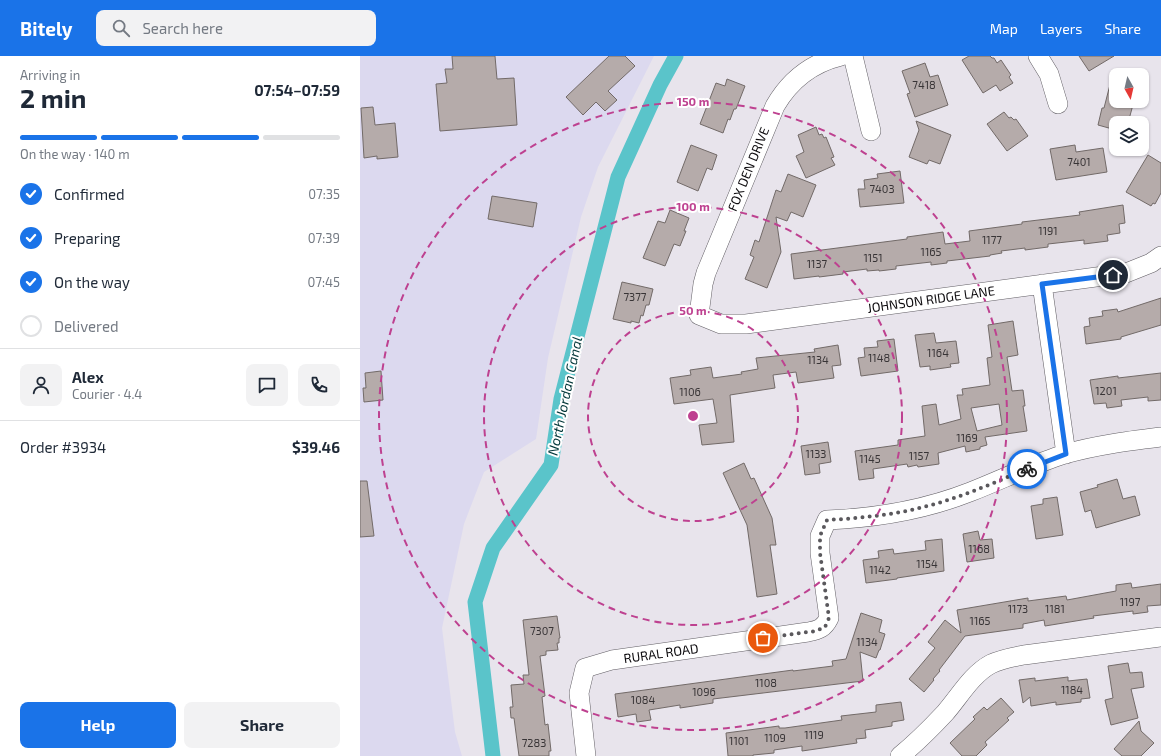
<!DOCTYPE html>
<html lang="en">
<head>
<meta charset="utf-8">
<style>
  :root { --surface:#fff; --page:#f2f2f3; --text:#1f2937; --muted:#747a83; --line:#e0e1e3; --accent:#1a73e8 }
  body { margin:0; font-family:"Exo 2",sans-serif; background:var(--page); color:var(--text); height:100vh; display:flex; flex-direction:column; font-size:15px; white-space:nowrap }
  * { box-sizing:border-box; margin:0 }
  p { font-size:13px; color:var(--muted) }
  .icon { flex:none; width:22px; height:22px; fill:none; stroke:currentColor; stroke-width:2; stroke-linecap:round; stroke-linejoin:round }
  .map { position:relative; flex:1; overflow:hidden }
  .sheet { display:flex; flex-direction:column; background:var(--surface); width:360px }
  .sheet>* { flex:none }
  .needle { width:26px; rotate:172deg }
  .tools { position:absolute; left:749px; top:12px; display:grid; gap:8px }
  .tools a { display:grid; place-items:center; width:40px; height:40px; border-radius:8px; background:var(--surface); box-shadow:0 1px 3px #0004; font-size:20px }
  .pin { position:absolute; display:grid; place-items:center; width:34px; height:34px; color:#fff; margin:-17px; border:2px solid #fff; border-radius:50%; box-shadow:0 1px 4px #0007 }
  .courier { position:absolute; display:grid; place-items:center; width:40px; height:40px; margin:-20px; border:3px solid #1a73e8; border-radius:50%; background:#fff; color:#222; box-shadow:0 1px 5px #0007 }
  .head em { font-style:normal; font-weight:700 }
  .head div { display:flex; flex-direction:column-reverse }
  .head { display:flex; align-items:center; justify-content:space-between; height:68px; padding:0 20px }
  h1 { font-size:26px; font-weight:700; line-height:30px }
  .bar { display:grid; grid-template-columns:repeat(4,1fr); gap:6px 4px; align-content:center; height:48px; padding:0 20px }
  .bar i { height:5px; border-radius:3px; background:var(--line) }
  .bar .current { background:var(--accent) }
  .bar p { grid-column:span 4 }
  .line { display:flex; align-items:center; gap:10px; padding:0 20px; border-top:1px solid var(--line) }
  .line div { flex:1 }
  .round { display:grid; place-items:center; flex:none; width:42px; height:42px; border-radius:8px; background:var(--page) }
  ol { padding:0 20px; list-style:none }
  li { display:flex; align-items:center; gap:12px; height:44px }
  li p { margin-inline-start:auto }
  li .icon { padding:4px; border-radius:50%; background:var(--accent); color:#fff; stroke-width:4 }
  li:last-child { color:var(--muted) }
  li i { width:22px; height:22px; border:2px solid var(--line); border-radius:50% }
  .primary-button { display:flex; gap:8px; margin-top:auto; padding:8px 20px }
  .primary-button a { flex:1; height:46px; border-radius:8px; background:var(--accent); color:#fff; font-size:16px; font-weight:700; line-height:46px; text-align:center }
  .primary-button a+a { background:var(--page); color:var(--text) }
  header { display:flex; align-items:center; gap:24px; box-sizing:border-box; height:56px; padding:0 20px; background:var(--accent); color:#fff }
  header strong { font-size:19px }
  nav { display:flex; gap:22px; margin-inline-start:auto; font-size:14px }
  .search { width:280px; height:36px; background:var(--page); display:flex; align-items:center; gap:10px; box-sizing:border-box; padding:0 14px; border-radius:8px; color:var(--muted); font-size:15px }
  main { display:flex; flex:1; min-height:0 }
  .map>svg:first-child { display:block }
  .industrial { fill:#dcd9ef }
  .lines { fill:none; stroke-linecap:round; stroke-linejoin:round }
  .canal { stroke:#5ac4ca; stroke-width:15 }
  .building { fill:#b5abaa; stroke:#726a68; fill-rule:evenodd }
  .minor-casing { stroke:#625f65; stroke-width:20 }
  .minor { stroke:#fff; stroke-width:19 }
  .done { stroke:#5a585c; stroke-width:4; stroke-dasharray:0 7.2 }
  .route { stroke:#1a73e8; stroke-width:5 }
  .ring { fill:none; stroke:#be4190; stroke-width:2; stroke-dasharray:7 5 }
  .labels { text-anchor:middle; stroke-width:4; stroke-linejoin:round; paint-order:stroke }
  .number-label { font-size:11px; fill:#383436 }
  .street-label { font-size:13px; fill:#0e0c0f; stroke:#fff }
  .water-label { font-size:14px; font-style:italic; fill:#003638; stroke:#fff }
  .centre { fill:#be4190; stroke:#fff; stroke-width:2 }
  .ring-label { font-size:12px; text-anchor:middle; font-weight:bold; fill:#be4190; stroke:#fff; stroke-width:4; stroke-linejoin:round; paint-order:stroke }
</style>
</head>
<body>
<header>
<strong>Bitely</strong>
<div class="search"><svg class="icon" aria-label="search" viewBox="0 0 24 24"><circle cx="10" cy="10" r="6"/><path d="M15 15l6 6"/></svg>Search here</div>
<nav><a>Map</a><a>Layers</a><a>Share</a></nav>
</header>
<main>
<section class="sheet">
<div class="head"><div><h1>2 min</h1><p>Arriving in</p></div><em>07:54–07:59</em></div>
<div class="bar"><i class="current"></i><i class="current"></i><i class="current"></i><i></i><p>On the way · 140 m</p></div>
<ol>
<li><svg class="icon" aria-label="check" viewBox="0 0 24 24"><path d="M5 12l5 5 9-10"/></svg>Confirmed<p>07:35</p></li>
<li><svg class="icon" aria-label="check" viewBox="0 0 24 24"><path d="M5 12l5 5 9-10"/></svg>Preparing<p>07:39</p></li>
<li><svg class="icon" aria-label="check" viewBox="0 0 24 24"><path d="M5 12l5 5 9-10"/></svg>On the way<p>07:45</p></li>
<li><i></i>Delivered</li>
</ol>
<div class="line" style="height:72px"><a class="round"><svg class="icon" aria-label="person" viewBox="0 0 24 24"><circle cx="12" cy="8" r="4"/><path d="M4 21q1-7 8-7t8 7"/></svg></a><div><b>Alex</b><p>Courier · 4.4</p></div><a class="round"><svg class="icon" aria-label="chat" viewBox="0 0 24 24"><path d="M4 5h16v11H9l-5 4z"/></svg></a><a class="round"><svg class="icon" aria-label="phone" viewBox="0 0 24 24"><path d="M5 4h4l2 5-3 2q2 4 5 5l2-3 5 2v4C11 20 4 13 5 4z"/></svg></a></div>
<div class="line" style="height:52px"><div>Order #3934</div><b>$39.46</b></div>
<div class="primary-button"><a>Help</a><a>Share</a></div>
</section>
<div class="map">
<svg width="801" height="700" viewBox="0 0 801 700">
  <rect width="100%" height="100%" fill="#e8e4ec"/>
  <path class="industrial" d="M0 0H294L238 111 221 161 188 302 176 383 124 416 104 468 82 572 95 676 102 700H0Z"/>
  <g class="lines">
    <path class="canal" d="M133 700 115 546 133 492 191 409 201 343 258 121 300 29 316 0"/>
  </g>
  <path class="building" d="M92 0H135L137 23 154 22 157 69 80 75 76 28 87 27 85 13H93Z
    M249 0H265L275 10 248 35 257 44 245 55 236 46 223 59 206 41Z
    M609 0H630L632 2H634L637 7 641 4 651 19 649 21 653 27 640 35 636 29 623 37 602 4Z
    M719 0H754L729 15Z
    M565 7 570 21 578 19 588 49 555 61 547 38 550 37 542 15Z
    M752 21H756V45H774L768 67H756V74L738 69 742 52H744Z
    M367 23 385 30 376 53H374L370 64 368 63 363 77 340 68 356 27 365 30Z
    M13 51 15 69 35 67 38 101 17 103V100L4 102 1 52Z
    M644 56 649 62 651 61 654 64 656 63 668 80 647 95 627 68Z
    M556 65 591 79 580 108 569 104 567 108 549 101 559 74Z
    M456 71 459 79 462 78 464 82 466 81 474 101 471 102 475 109 446 122 436 100 444 96 438 79Z
    M331 89 357 99 352 114 347 112 338 135 317 126Z
    M715 89 716 96 743 92 747 116 696 124 690 93Z
    M788 99 801 107V137L795 148 793 147 791 150 766 136Z
    M540 115 544 147 500 151 498 133H505L504 124 518 122 517 118Z
    M428 118 456 129 443 161 431 156 427 165 416 161 421 196 407 232 385 223 394 201 390 199 395 184 399 186 416 134 421 136Z
    M132 140 177 147 173 171 128 163Z
    M763 149 765 167 759 168 760 177 747 179 748 185 724 188V184L688 188V191L665 194V192L641 195 642 197 630 199V200L587 205V207L571 209V206L536 210V213L519 215V214L507 215V213L483 216V218L459 221V220L434 223 431 198 547 183V181L583 176 585 188 610 185 609 175 662 168V166L720 159 719 156Z
    M310 154 329 162 324 175H326L320 190 314 188 305 210 283 202 298 165 305 167Z
    M262 226 293 233 289 249H286L283 260 281 259 279 267 271 265V267L253 263Z
    M801 242V269L761 281V283L726 288 724 271 730 270 729 262 743 260 742 255 757 253 758 256Z
    M653 265 658 299 647 301 652 335 663 334 665 350H663L667 375 625 381 627 389 620 391V393L606 396 605 390 578 397 579 408 558 411 557 409 548 411 547 408 513 413 514 422 499 424 495 395 538 389V384L565 380 562 350 576 348 579 369 601 363 597 339H603L602 333 630 329 627 302 632 301 628 269ZM639 348 642 369 617 375 611 352Z
    M574 277 576 287 596 285 599 307 590 308 591 311 570 314V310L560 311 555 279Z
    M534 283 538 315 501 320 498 302 505 301 504 292 518 291 517 285Z
    M478 289 481 309 472 310 474 322 438 327 436 316 413 319 415 332 370 339 374 386 342 389 339 369 357 367 353 343 314 348 310 322 331 319 330 314 351 311 353 322 382 318 381 316 398 313 396 302 455 296 454 293Z
    M21 315 23 344 4 346 3 332H6L5 317Z
    M801 317V344L788 345V341L761 344 762 350 747 352 746 347 734 348 730 324 758 320V322Z
    M468 386 471 406 459 408 460 417 445 419 441 390Z
    M384 407 391 423 394 422 412 462 416 489H410L417 538 397 541 387 469 363 417Z
    M757 423 763 443 775 440 780 459 736 472 731 454 725 456 720 436 738 431 737 429Z
    M0 425H7L14 480 0 481Z
    M697 441 703 479 676 483 671 450 683 448V443Z
    M618 475 620 484 632 483 634 502 607 506 603 478Z
    M582 483 584 515 537 522V523L506 527 503 504 519 502 518 495 533 493 534 498 566 494 565 485Z
    M771 527 772 532 801 528V549L787 550 788 556 773 558V555L733 560 734 562 685 570 684 564 663 568V572L605 580 579 614 580 615 573 623 574 624 564 636 549 623 575 592 568 586 585 564 601 577 597 554 668 542V545L706 540 707 544 756 535V529Z
    M501 557 522 564 519 576 525 578 520 594H519L516 602 500 596 503 625 353 643V647L320 652V649L289 654 291 664 277 666 276 658 258 661 255 638 433 614V615L473 610 472 605 486 603Z
    M197 560 200 582H199V587H197L198 594 186 595V599L180 600 185 640 182 641 185 669 188 668 191 695H189V700H159L154 662H151L150 651H153L151 629 164 628 163 619H169L163 564Z
    M768 607 770 617 782 616 784 631 771 633 778 662 751 669 745 644 753 642 748 610Z
    M708 621V625L727 623 730 642 721 643V646L696 649V646L671 650 670 641 663 647 659 624 675 622V625Z
    M641 642 654 656 647 662 649 664 625 686 627 689 616 700H602L590 687 615 663 613 661 624 651 627 654Z
    M541 646 544 664 532 666V670L505 674 506 682 496 683 497 687 442 695V690L414 694V697L393 699V700H368L366 677 419 670V672H425L482 664 481 660 516 656V649Z
    M779 665 781 675 794 687 781 700H762L754 693Z"/>
  <g class="lines">
    <g class="minor-casing">
      <path id="minor" d="M481 0C452 7 430 24 415 50L346 217 343 228 339 259 361 268H386L766 217 791 207 801 200
        M493 0 511 75
        M678 0 689 18 698 48
        M682 228 706 398
        M226 700 219 637 225 612 252 604 448 576C459 574 464 572 469 562L460 497V480L467 464C516 462 564 454 610 436 641 424 673 408 705 398 736 389 769 385 801 381
        M540 700C556 687 571 672 585 657 599 641 612 618 631 608 642 603 653 601 664 599L801 581"/>
    </g>
    <use href="#minor" class="minor"/>
  </g>
  <g class="lines">
    <path class="done" d="M403 582 456 575 465 571 469 562 460 497V480L467 464C505 462 542 458 578 447 609 438 638 425 667 413"/>
    <path class="route" d="M667 413 706 398 682 228 753 219"/>
  </g>
  <g class="ring">
    <circle cx="333" cy="360" r="105"/>
    <circle cx="333" cy="360" r="209"/>
    <circle cx="333" cy="360" r="314"/>
  </g>
  <g class="labels">
    <g class="number-label">
      <text x="564" y="33">7418</text>
      <text x="719" y="110">7401</text>
      <text x="522" y="137">7403</text>
      <text x="688" y="179">1191</text>
      <text x="632" y="188">1177</text>
      <text x="571" y="200">1165</text>
      <text x="513" y="206">1151</text>
      <text x="457" y="212">1137</text>
      <text x="275" y="245">7377</text>
      <text x="578" y="301">1164</text>
      <text x="519" y="306">1148</text>
      <text x="458" y="308">1134</text>
      <text x="746" y="339">1201</text>
      <text x="330" y="340">1106</text>
      <text x="607" y="386">1169</text>
      <text x="456" y="402">1133</text>
      <text x="559" y="404">1157</text>
      <text x="510" y="407">1145</text>
      <text x="619" y="497">1168</text>
      <text x="567" y="512">1154</text>
      <text x="520" y="518">1142</text>
      <text x="770" y="550">1197</text>
      <text x="658" y="557">1173</text>
      <text x="695" y="557">1181</text>
      <text x="620" y="569">1165</text>
      <text x="182" y="579">7307</text>
      <text x="507" y="590">1134</text>
      <text x="406" y="631">1108</text>
      <text x="712" y="638">1184</text>
      <text x="344" y="640">1096</text>
      <text x="283" y="648">1084</text>
      <text x="454" y="683">1119</text>
      <text x="415" y="686">1109</text>
      <text x="379" y="689">1101</text>
      <text x="174" y="691">7283</text>
    </g>
    <g class="street-label">
      <text transform="translate(388 113) rotate(-68)" y="5">FOX DEN DRIVE</text>
      <text transform="translate(571 243) rotate(-8)" y="5">JOHNSON RIDGE LANE</text>
      <text transform="translate(301 597) rotate(-8)" y="5">RURAL ROAD</text>
    </g>
    <g class="water-label">
      <text transform="translate(205 340) rotate(-78)" y="5">North Jordan Canal</text>
    </g>
  </g>
  <circle cx="333" cy="360" r="6" class="centre"/>
  <g class="ring-label">
    <text x="333" y="50">150 m</text>
    <text x="333" y="155">100 m</text>
    <text x="333" y="259">50 m</text>
  </g>
</svg>
<div class="tools">
<a><svg class="needle" viewBox="-14 -14 28 28"><path d="M0-13l5 13h-10z" fill="#e53935"/><path d="M0 13l5-13h-10z" fill="#747a83"/></svg></a>
<a><svg class="icon" aria-label="layers" viewBox="0 0 24 24"><path d="M12 4l9 5-9 5-9-5zM3 14l9 5 9-5"/></svg></a>
</div>
<div class="pin" style="left:403px;top:582px;background:#ea580c"><svg class="icon" aria-label="bag" viewBox="0 0 24 24"><path d="M5 8h14l-1 12H6zM9 8a3 3 0 0 1 6 0"/></svg></div>
<div class="pin" style="left:753px;top:219px;background:#1f2937"><svg class="icon" aria-label="home" viewBox="0 0 24 24"><path d="M3 11l9-7 9 7M6 9v11h12V9"/></svg></div>
<div class="courier" style="left:667px;top:413px"><svg class="icon" aria-label="bike" viewBox="0 0 24 24"><circle cx="6" cy="16" r="4"/><circle cx="18" cy="16" r="4"/><path d="M6 16l4-8h5l3 8M10 8l3 8H6M13 5h3"/></svg></div>
</div>
</main>
</body>
</html>
